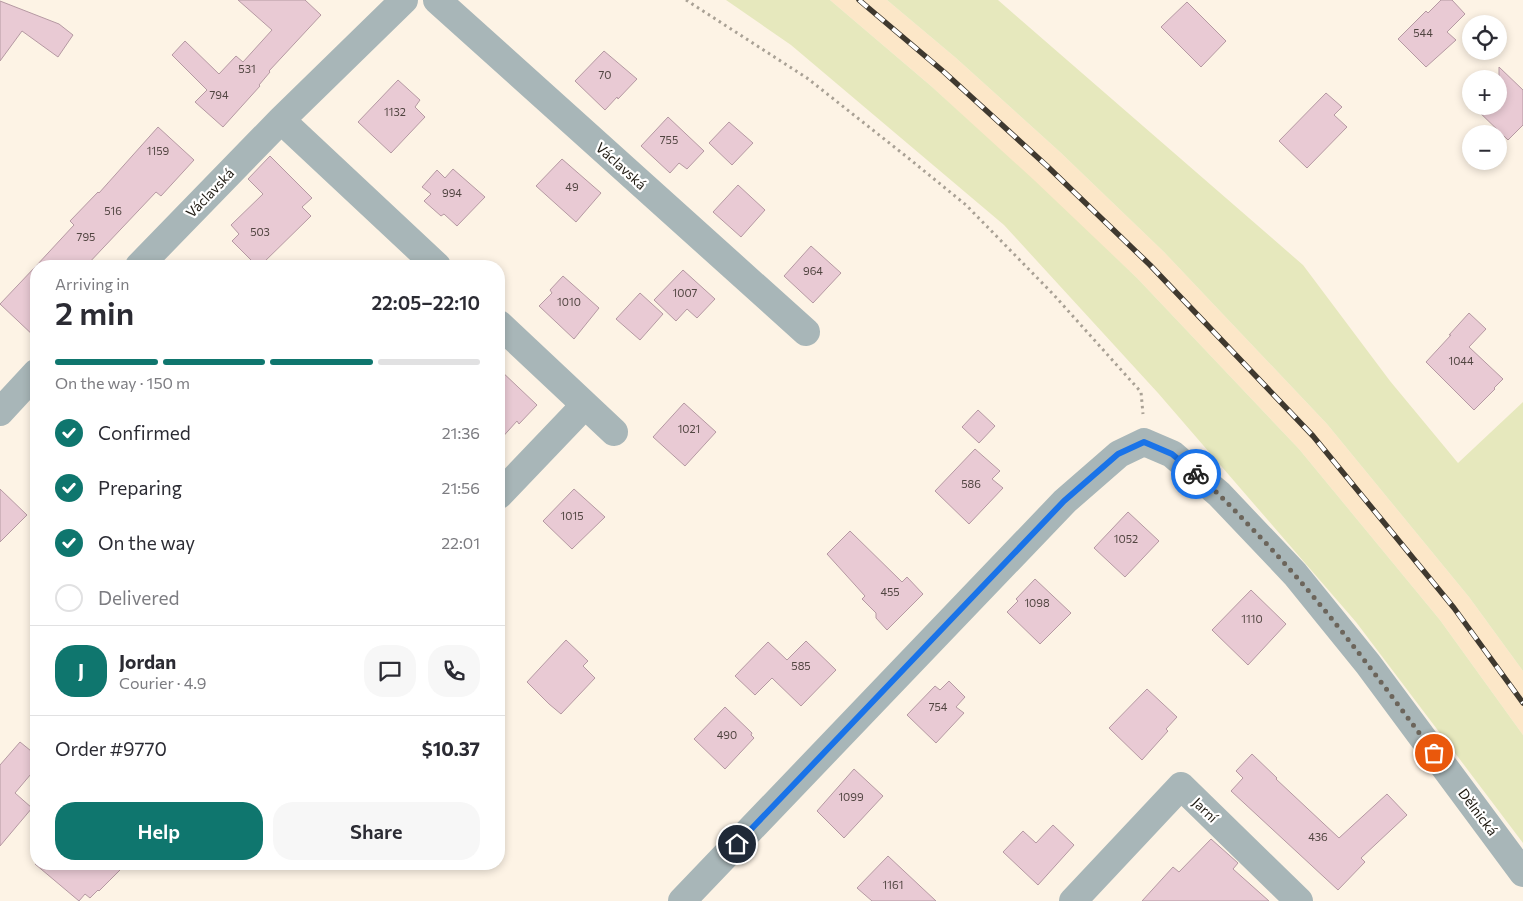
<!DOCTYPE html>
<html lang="en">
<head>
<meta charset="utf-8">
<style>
  :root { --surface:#fff; --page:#f7f7f7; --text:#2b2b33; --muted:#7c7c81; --line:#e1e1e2; --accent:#0f766e }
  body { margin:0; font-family:Commissioner,sans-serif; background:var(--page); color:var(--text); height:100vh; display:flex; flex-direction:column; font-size:19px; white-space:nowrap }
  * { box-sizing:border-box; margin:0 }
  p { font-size:16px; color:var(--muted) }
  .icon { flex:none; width:28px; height:28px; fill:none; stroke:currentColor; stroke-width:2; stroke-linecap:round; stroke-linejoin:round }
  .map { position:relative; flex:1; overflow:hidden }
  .details { position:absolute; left:30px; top:260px; width:475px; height:610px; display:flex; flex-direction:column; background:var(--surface); border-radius:20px; box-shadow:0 2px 8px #0003 }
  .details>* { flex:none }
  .fabs { position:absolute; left:1462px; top:15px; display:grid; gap:10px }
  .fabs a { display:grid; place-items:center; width:45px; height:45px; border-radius:50%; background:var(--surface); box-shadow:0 2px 8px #0003; font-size:25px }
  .pin { position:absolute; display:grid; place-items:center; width:42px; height:42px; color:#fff; margin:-21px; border:2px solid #fff; border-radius:50%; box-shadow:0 1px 5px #0007 }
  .courier { position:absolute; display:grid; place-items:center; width:50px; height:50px; margin:-25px; border:4px solid #1a73e8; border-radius:50%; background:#fff; color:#222; box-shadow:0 1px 6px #0007 }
  .summary em { font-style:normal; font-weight:600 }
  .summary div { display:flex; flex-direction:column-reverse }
  .summary { display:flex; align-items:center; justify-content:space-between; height:85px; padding:0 25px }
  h1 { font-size:32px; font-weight:600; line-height:38px }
  .bar { display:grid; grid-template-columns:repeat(4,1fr); gap:8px 5px; align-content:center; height:60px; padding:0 25px }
  .bar i { height:6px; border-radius:4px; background:var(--line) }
  .bar .on { background:var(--accent) }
  .bar p { grid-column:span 4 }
  .line { display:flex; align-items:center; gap:12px; padding:0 25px; border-top:1px solid var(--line) }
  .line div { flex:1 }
  .round { display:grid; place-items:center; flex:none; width:52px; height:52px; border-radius:20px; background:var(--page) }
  ol { padding:0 25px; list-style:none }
  li { display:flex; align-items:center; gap:15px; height:55px }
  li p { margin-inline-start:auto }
  li .icon { padding:5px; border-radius:50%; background:var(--accent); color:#fff; stroke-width:4 }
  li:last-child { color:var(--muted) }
  li i { width:28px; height:28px; border:2px solid var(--line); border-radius:50% }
  .action { display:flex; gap:10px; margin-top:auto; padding:10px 25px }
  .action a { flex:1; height:58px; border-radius:20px; background:var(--accent); color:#fff; font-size:20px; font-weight:600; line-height:58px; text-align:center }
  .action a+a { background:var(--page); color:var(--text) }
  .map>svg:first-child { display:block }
  .built { fill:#fce7c8 }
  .green { fill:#e6e8bd }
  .building { fill:#e9cad4; stroke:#b599a2 }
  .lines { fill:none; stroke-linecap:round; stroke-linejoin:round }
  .path { stroke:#a9a195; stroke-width:3; stroke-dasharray:2.5 4; stroke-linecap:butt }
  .minor { stroke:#a8b6b8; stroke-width:28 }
  .rail-casing { stroke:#3f392f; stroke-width:5.5 }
  .rail { stroke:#fff; stroke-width:4; stroke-dasharray:11; stroke-linecap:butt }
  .done { stroke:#6c655b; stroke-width:5; stroke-dasharray:0 9 }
  .route { stroke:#1a73e8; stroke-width:6 }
  .labels { text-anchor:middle; stroke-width:4.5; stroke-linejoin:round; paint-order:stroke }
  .number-label { font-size:11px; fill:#514541 }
  .street-label { font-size:14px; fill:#1e1910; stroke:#fff }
</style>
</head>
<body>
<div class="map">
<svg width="1523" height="901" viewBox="0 0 1523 901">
  <rect width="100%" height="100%" fill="#fdf3e5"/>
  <path class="built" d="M830 0H887L956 58 1060 152 1164 252 1327 424 1469 597 1523 671V735L1440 620 1299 449 1137 278 931 86Z"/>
  <path class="green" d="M726 0H830L931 86 1034 180 1137 278 1299 449 1440 620 1523 735V843L1356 622 1158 393 1004 225 791 45Z
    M887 0H998L1303 265 1390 381 1458 463 1523 402V671L1469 597 1327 424 1164 252 1060 152 956 58Z"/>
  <path class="building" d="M238 0H305L321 15 269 71 270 72 259 85 260 86 223 127 195 102 207 90 172 55 185 41 219 74 236 56 243 62 272 30Z
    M1441 0H1452L1465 14 1447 32 1456 40 1426 67 1398 39 1426 11 1428 13Z
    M0 1 59 24 73 35 58 57 22 31 0 61Z
    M1187 2 1226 41 1201 67 1161 27Z
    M604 51 637 79 618 99 617 97 605 110 575 81Z
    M1499 67 1523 90V125L1508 140 1473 106H1499Z
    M398 80 420 100 415 107 425 117 391 153 358 122Z
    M1326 93 1342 107 1334 115 1347 127 1307 168 1279 141Z
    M668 117 704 151 687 169 679 163 670 173 641 146Z
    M729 122 753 143 732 165 709 143Z
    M158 127 194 160 161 196 156 192 86 266H36L74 225 70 221 98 192 99 193Z
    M270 156 312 198 302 207 311 216 260 266H257L232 241 239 234 231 225 263 194 248 179Z
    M562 159 601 193 576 222 536 186Z
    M453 169 485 197 457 226 444 214 441 216 424 201 431 194 422 187 437 170 445 178Z
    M738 185 765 210 741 237 713 212Z
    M811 246 841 273 813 303 784 276Z
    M36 266V338L0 304Z
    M683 270 715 299 697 318 687 309 676 321 654 300Z
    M563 276 599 308 574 339 539 306 552 293 550 290Z
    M640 293 663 314 640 340 616 319Z
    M1469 313 1486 329 1469 347 1503 379 1494 388 1495 389 1474 410 1426 362 1451 335H1449Z
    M499 369 537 405 519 424 517 421 499 441Z
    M684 403 716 432 685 466 653 437Z
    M978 410 995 426 979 443 962 427Z
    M975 449 1000 471 992 479 1003 488 969 524 935 491Z
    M0 489 27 515 0 542Z
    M574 489 605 517 572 549 543 521Z
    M1128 512 1159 541 1125 577 1094 548Z
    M850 531 902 582 907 577 923 594 887 630 876 618V613L862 599 865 596 827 554Z
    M1035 579 1071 613 1040 644 1007 612 1018 601 1016 599Z
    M1251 590 1286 624 1248 665 1212 630Z
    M566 640 588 661 583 666 595 678 561 714 549 704 527 682Z
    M806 641 836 670 801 706 772 678 755 695 735 676 768 642 787 660Z
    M949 681 965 697 956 707 964 713 936 743 907 715 935 686 940 690Z
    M1147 689 1177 717 1166 729 1168 731 1142 760 1109 728Z
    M725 707 752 733 751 735 754 738 725 769 694 739Z
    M20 742 36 755V768L15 793 32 808 0 846V765Z
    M1252 754 1277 778 1276 779 1339 838 1387 794 1407 815 1361 858 1365 862 1338 890 1231 791 1243 778 1236 771Z
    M854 769 883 796 844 838 817 811Z
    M1053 825 1074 845 1038 885 1003 852 1023 831 1036 843Z
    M1211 839 1238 863 1233 869 1269 901H1142L1173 867 1179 872Z
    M888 856 936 901H872L857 888Z
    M35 864H126L99 891 98 890 90 898 85 894 79 901Z"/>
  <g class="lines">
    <path class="path" d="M686 0 807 78 907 157 966 205 1053 294 1141 392 1143 414"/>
    <path class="minor" d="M437 0 806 332
      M281 120 437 266
      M139 266 281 120 404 0
      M499 324 614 432
      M0 412 36 373
      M499 495 585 405
      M682 901 1065 501 1119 454 1144 442 1172 454 1219 494 1295 574 1368 664 1523 873
      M1073 901 1181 786 1299 901"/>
    <g class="rail-casing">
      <path id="rail" d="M859 0 944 72 1047 166 1150 265 1313 436 1454 608 1523 703"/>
    </g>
    <use href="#rail" class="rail"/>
  </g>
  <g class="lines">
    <path class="done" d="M1196 474C1220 494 1240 516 1261 538 1325 605 1379 679 1434 753"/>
    <path class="route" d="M737 844 1064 501 1118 454 1144 442 1172 454 1196 474"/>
  </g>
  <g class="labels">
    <g class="number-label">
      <text x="1423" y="37">544</text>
      <text x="247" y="73">531</text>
      <text x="605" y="79">70</text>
      <text x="219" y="99">794</text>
      <text x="395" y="116">1132</text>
      <text x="669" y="144">755</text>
      <text x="158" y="155">1159</text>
      <text x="572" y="191">49</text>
      <text x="452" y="197">994</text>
      <text x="113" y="215">516</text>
      <text x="260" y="236">503</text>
      <text x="86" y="241">795</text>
      <text x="813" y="275">964</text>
      <text x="685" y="297">1007</text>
      <text x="569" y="306">1010</text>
      <text x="1461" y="365">1044</text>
      <text x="689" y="433">1021</text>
      <text x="971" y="488">586</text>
      <text x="572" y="520">1015</text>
      <text x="1126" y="543">1052</text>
      <text x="890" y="596">455</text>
      <text x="1037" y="607">1098</text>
      <text x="1252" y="623">1110</text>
      <text x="801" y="670">585</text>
      <text x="938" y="711">754</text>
      <text x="727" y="739">490</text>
      <text x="851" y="801">1099</text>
      <text x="1318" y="841">436</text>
      <text x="893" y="889">1161</text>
    </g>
    <g class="street-label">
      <text transform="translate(621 166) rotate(42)" y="5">Václavská</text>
      <text transform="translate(210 193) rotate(-46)" y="5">Václavská</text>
      <text transform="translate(1205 810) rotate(44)" y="5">Jarní</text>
      <text transform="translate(1478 812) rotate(53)" y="5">Dělnická</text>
    </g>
  </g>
</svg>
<div class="fabs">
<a><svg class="icon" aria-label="locate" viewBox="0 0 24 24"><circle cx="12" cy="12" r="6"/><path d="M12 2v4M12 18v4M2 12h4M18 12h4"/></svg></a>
<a>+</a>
<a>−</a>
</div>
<div class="pin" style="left:1434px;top:753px;background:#ea580c"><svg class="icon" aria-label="bag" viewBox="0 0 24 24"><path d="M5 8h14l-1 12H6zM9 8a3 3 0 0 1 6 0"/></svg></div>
<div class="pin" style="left:737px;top:844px;background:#1f2937"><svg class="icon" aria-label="home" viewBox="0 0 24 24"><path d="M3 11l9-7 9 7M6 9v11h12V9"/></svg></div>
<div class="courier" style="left:1196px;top:474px"><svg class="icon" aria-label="bike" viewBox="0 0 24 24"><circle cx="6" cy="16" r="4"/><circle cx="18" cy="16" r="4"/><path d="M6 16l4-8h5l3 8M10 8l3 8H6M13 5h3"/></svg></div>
<section class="details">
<div class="summary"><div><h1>2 min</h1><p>Arriving in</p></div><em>22:05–22:10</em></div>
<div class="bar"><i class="on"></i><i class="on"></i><i class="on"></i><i></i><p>On the way · 150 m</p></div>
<ol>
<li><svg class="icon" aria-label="check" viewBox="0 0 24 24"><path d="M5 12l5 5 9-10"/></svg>Confirmed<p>21:36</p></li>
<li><svg class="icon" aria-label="check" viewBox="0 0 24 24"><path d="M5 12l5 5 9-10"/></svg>Preparing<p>21:56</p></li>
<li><svg class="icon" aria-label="check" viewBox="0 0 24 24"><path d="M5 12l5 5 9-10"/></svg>On the way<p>22:01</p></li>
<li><i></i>Delivered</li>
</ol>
<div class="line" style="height:90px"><b class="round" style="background:var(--accent);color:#fff">J</b><div><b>Jordan</b><p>Courier · 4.9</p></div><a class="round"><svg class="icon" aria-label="chat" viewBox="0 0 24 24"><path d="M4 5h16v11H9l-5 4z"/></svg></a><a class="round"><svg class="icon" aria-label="phone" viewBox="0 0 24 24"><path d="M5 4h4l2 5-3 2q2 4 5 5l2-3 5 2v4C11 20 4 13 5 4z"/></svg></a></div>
<div class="line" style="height:65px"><div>Order #9770</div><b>$10.37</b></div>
<div class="action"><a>Help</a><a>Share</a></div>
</section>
</div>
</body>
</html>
